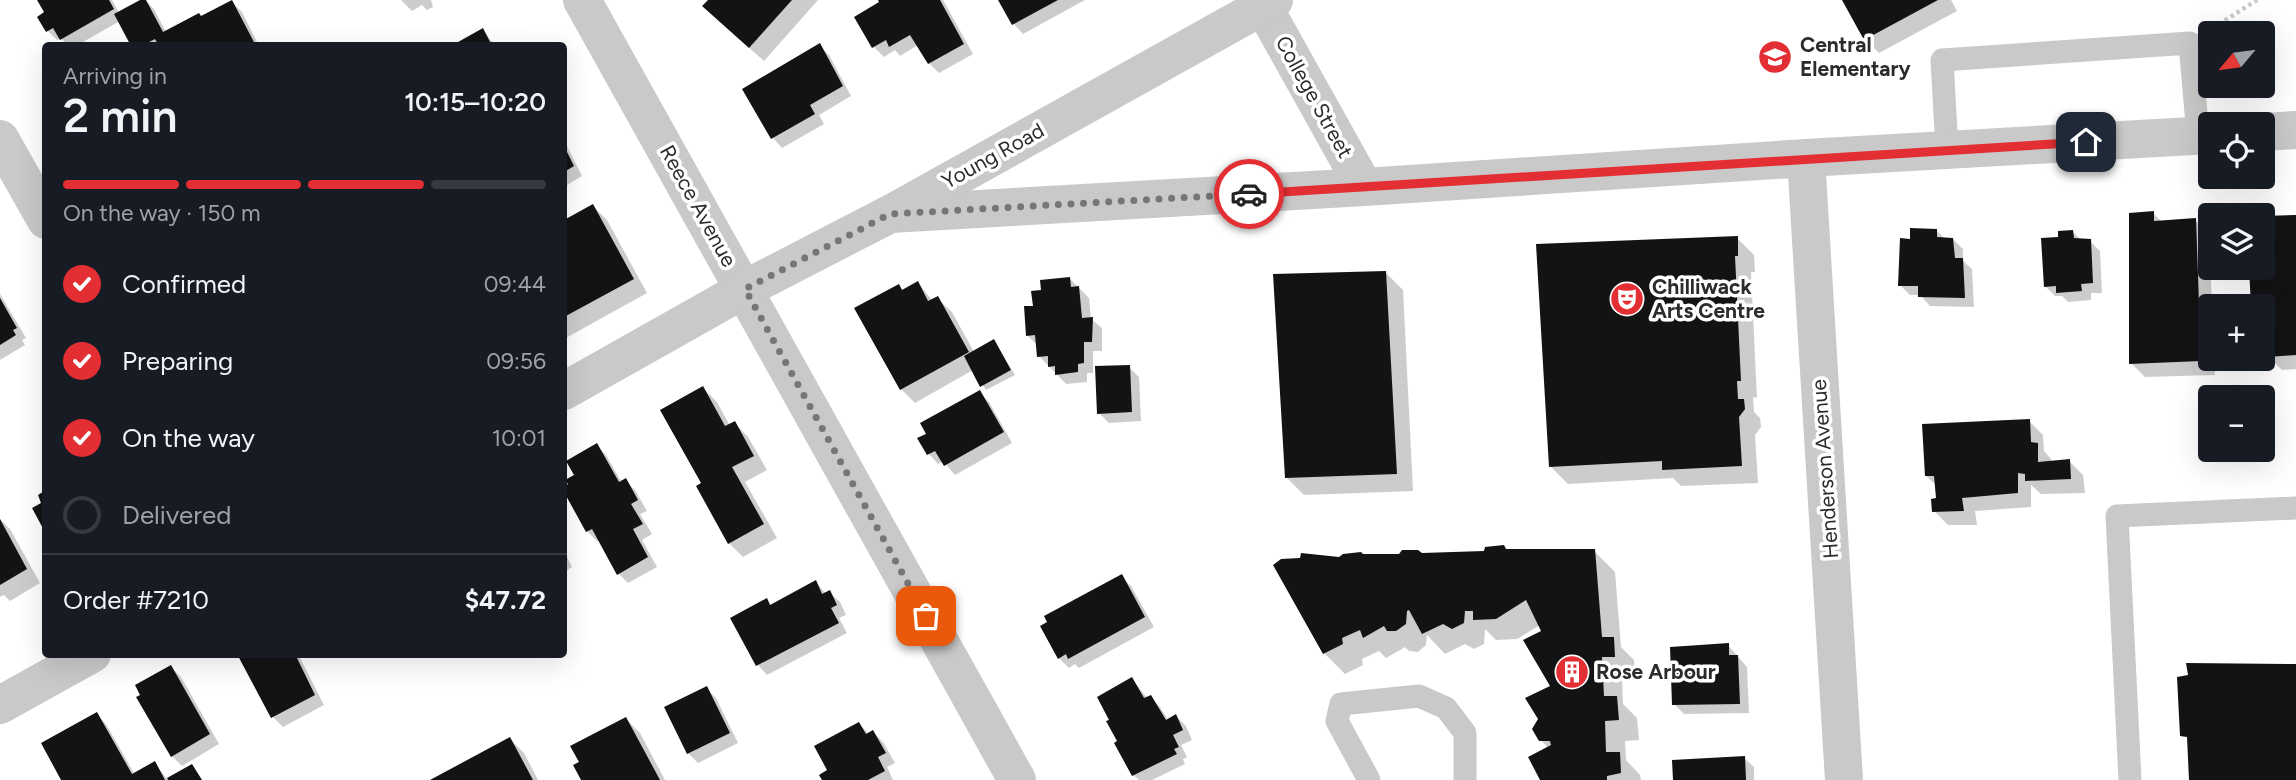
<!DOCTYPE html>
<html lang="en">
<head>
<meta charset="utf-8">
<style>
  :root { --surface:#171b24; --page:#20242c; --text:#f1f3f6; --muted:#9ea1a6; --line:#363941; --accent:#e32f33 }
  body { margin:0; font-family:Figtree,sans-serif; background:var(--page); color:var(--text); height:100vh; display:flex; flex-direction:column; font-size:26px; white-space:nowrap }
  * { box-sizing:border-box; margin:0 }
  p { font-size:23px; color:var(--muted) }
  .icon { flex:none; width:38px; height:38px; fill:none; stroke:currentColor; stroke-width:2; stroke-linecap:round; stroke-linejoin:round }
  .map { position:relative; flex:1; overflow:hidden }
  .details { position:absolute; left:42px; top:42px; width:525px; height:616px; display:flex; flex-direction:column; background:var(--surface); border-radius:7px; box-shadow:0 7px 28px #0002 }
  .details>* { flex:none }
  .needle { width:46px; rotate:241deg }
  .fabs { position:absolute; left:2198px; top:21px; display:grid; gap:14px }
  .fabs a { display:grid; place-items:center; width:77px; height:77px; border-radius:7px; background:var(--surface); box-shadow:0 7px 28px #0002; font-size:35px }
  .pin { position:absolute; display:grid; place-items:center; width:60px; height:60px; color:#fff; margin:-30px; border-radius:14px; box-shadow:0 4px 10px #0006 }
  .courier { position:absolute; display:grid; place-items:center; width:70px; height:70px; margin:-35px; border:5px solid #e32f33; border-radius:50%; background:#fff; color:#222; box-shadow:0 2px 9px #0007 }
  .headline em { font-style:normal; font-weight:600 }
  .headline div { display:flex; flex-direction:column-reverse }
  .headline { display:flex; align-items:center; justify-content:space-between; height:119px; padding:0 21px }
  h1 { font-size:46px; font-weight:600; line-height:52px }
  .bar { display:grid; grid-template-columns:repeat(4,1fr); gap:10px 7px; align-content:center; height:84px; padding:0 21px }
  .bar i { height:9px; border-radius:5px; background:var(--line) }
  .bar .active { background:var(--accent) }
  .bar p { grid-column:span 4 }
  .line { display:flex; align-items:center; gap:18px; padding:0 21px; border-top:2px solid var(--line) }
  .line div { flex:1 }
  ol { padding:0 21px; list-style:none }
  li { display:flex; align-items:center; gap:21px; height:77px }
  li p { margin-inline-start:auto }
  li .icon { padding:7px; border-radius:50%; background:var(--accent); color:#fff; stroke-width:4 }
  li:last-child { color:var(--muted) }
  li i { width:38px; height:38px; border:4px solid var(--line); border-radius:50% }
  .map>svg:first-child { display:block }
  .shadow { fill:#0003 }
  .building { fill:#131313 }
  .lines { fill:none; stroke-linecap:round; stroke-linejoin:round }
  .path { stroke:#c9c9c9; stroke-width:4.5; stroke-dasharray:3.5 3.5; stroke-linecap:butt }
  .service { stroke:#c9c9c9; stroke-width:23 }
  .minor { stroke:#c9c9c9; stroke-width:38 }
  .tertiary { stroke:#c9c9c9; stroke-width:38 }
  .done { stroke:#767676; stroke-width:7; stroke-dasharray:0 12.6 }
  .route { stroke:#e32f33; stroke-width:9 }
  .labels { text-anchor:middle; stroke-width:7; stroke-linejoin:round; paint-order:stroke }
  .poi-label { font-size:21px; font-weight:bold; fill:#2c2c2c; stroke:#fff; text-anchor:start }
  .street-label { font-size:21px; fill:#2c2c2c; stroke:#fff }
</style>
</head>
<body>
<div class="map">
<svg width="2296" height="780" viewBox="0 0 2296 780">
  <rect width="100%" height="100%" fill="#fff"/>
  <path class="shadow" d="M39 0H112L119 13 145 0 154 9 166 32 232 2 242 12 259 46H133L120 21 76 46H68L61 38 57 40 48 31 46 13Z
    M401 0H431L433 7 427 10 422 5 412 11Z
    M710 0H818L764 61 718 20Z
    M880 0H943L973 54 939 73 929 63 918 45 900 56 895 50 884 57 874 47 857 17 882 3Z
    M1000 0H1085L1023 34 1014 24Z
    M1844 0H1951L1957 11 1879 53 1865 39Z
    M483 30 495 46H455Z
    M819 46 829 55 851 96 819 115 824 124 782 148 773 138 745 89Z
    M564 140 582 176 564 187Z
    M593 206 607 220 647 293 564 339V221Z
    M2153 213 2162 222 2195 220 2209 234 2212 306H2210V359H2214L2215 375 2145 377 2131 363Z
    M2296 217V369L2282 370 2263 352V306H2253L2251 268H2263V218Z
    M1936 230 1945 239H1953L1963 249V261L1972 269 1974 307 1930 306 1920 295H1910L1900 285 1912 240Z
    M2072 231 2081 240 2090 241 2100 251 2102 293H2091V300L2068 302 2062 296H2055L2045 286 2060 239Z
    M1737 238 1754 255 1755 272H1751L1757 398 1753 397 1754 412 1760 418 1761 427 1755 435 1758 483 1681 486 1673 478 1568 484 1551 467Z
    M1386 273 1403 290 1413 491 1304 495 1287 478Z
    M1070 279 1089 298 1091 319 1102 328V351H1093V373H1087V382L1066 384 1039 356 1038 346 1027 335 1035 307 1043 292Z
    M918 283 933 301 938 299 952 312 974 352 994 341 1015 375 986 390 973 370 915 403 901 389 898 286 904 291Z
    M0 294 26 338 22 340 25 345 0 360Z
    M1129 367 1139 377 1141 421 1109 423 1099 413Z
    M703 388 717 402 730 426 735 423 748 437 767 470 745 482 777 538 743 557 729 543 703 484Z
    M979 393 989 402 1012 443 955 475 943 461 938 464 929 454Z
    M2029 421 2043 435 2044 451 2051 459 2052 462 2069 461 2083 475 2085 493 2041 494 2031 485V507L1975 511 1977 525H1948L1934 511 1938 500 1937 486 1926 476Z
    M596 445 606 455 622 483 626 481 635 490 647 511 640 514 652 534 642 540 657 567 628 583 619 574 600 539 597 541 587 531 564 489 570 485Z
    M0 519 10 529 40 583 10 601 4 595 0 597Z
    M564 551 572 567 564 572Z
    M1507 551H1594L1615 572 1621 647 1634 660 1635 677H1622L1623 704 1637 718 1639 740 1625 741 1626 760 1640 775 1641 780H1542L1549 749 1540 739 1552 687 1543 631 1540 625 1517 639 1496 640 1485 629 1484 644 1474 649 1465 644 1445 654 1427 635 1426 645 1418 652 1409 651 1405 647 1386 658 1379 651 1362 659 1363 665 1345 674 1324 653 1340 559 1363 556Z
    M1121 576 1131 586 1154 627 1079 668 1075 664 1069 668 1059 658Z
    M816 582 826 594 830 593 840 602 846 615 839 618 847 633 767 675 758 665 733 619 766 600 772 606Z
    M1728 645 1747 667 1749 713 1684 714 1674 704Z
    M239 654H298L324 705 283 727 273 717Z
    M171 667 181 677 219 744 182 766 172 756 138 698Z
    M1132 679 1147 698 1150 697 1160 707 1168 720 1176 716 1186 726 1192 740 1181 745 1187 757 1183 759 1185 764 1152 780H1139L1133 775 1120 742Z
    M706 688 716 698 738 743 698 763 688 753Z
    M96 714 106 724 135 775 154 763 168 780 192 766 202 780H63Z
    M626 719 640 733 665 780H583Z
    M859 724 869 734 873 732 883 742 895 763 887 767 893 780H824Z
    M510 739 524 753 538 780H434Z
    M1744 758 1754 767V780H1674Z"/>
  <path class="building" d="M37 0H109L114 9 60 40 53 28 46 32 37 17 44 12Z
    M140 0H146L163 32 199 13 201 16 232 0 256 46H159L155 39 141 46H131L114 14Z
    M708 0H792L749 48 702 6Z
    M878 0H940L964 44 928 64 910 35 889 47 886 40 872 48 854 17 879 2Z
    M998 0H1058L1012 25Z
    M1842 0H1938L1864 40Z
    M483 28 492 46H451Z
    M820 43 843 86 810 105 815 114 771 139 742 89Z
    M564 146 574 166 564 172Z
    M593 204 634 279 564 317V220Z
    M2154 211V221L2196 218 2201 361 2129 364V213Z
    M2296 215V355L2267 357 2265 344H2263V306H2251L2249 268H2263V216Z
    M1910 228 1937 229V237L1953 238 1955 258H1963L1965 298 1918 297V286H1898L1900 238 1910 239Z
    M2073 230 2074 238 2091 239 2093 283 2081 284 2082 291 2056 293V286L2044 287 2041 238 2058 237V231Z
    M1738 236V256H1735L1741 381H1737L1738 399H1744L1745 409 1739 417 1742 466 1662 470V461L1549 467 1536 244Z
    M1386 271 1397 474 1285 478 1273 274Z
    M1070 277 1071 287 1079 286 1082 318 1093 317 1092 342H1084V363L1078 364V372L1055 375V366L1048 367V356L1037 357 1035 335 1026 336 1024 306H1033L1031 291 1041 290 1040 280Z
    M918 281 928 301 938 296 969 352 900 390 854 308 899 284 902 290Z
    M0 298 17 328 13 330 16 335 0 345Z
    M994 339 1011 370 980 387 964 356Z
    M1130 365 1132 412 1097 414 1095 366Z
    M703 386 725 426 735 421 754 456 732 467 764 524 728 544 696 486 701 483 660 410Z
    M980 390 1004 432 944 466 935 451 927 455 917 438 926 434 920 423Z
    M2030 419 2031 442 2038 443V462L2070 459 2071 479 2025 481V474L2018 473V493L1962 498 1964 511 1932 512 1931 499 1936 498 1934 476H1925L1922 424Z
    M597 443 619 482 626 478 638 500 631 504 643 524 633 529 648 557 617 575 592 529 586 532 564 492V487L568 484 565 480 574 475 566 461Z
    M46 490V534L32 508 41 503 38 495Z
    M0 519 27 569 0 585Z
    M1504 545 1506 549H1595L1602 637H1614L1615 657H1602L1604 696H1617L1619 720 1605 721 1606 752H1620L1621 773 1607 776V780H1540L1528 757 1551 745 1550 741H1539L1532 729 1538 719 1525 698 1550 686 1523 640 1541 631 1526 600 1496 619 1473 620V611H1465L1464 623 1452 629 1443 624 1422 634 1409 610 1407 611 1406 624 1396 631H1387L1384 626 1363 638 1360 630 1342 638 1343 644 1323 654 1273 565 1281 559 1300 558 1301 553 1339 557 1343 554 1361 552 1363 554H1399L1402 550H1418L1422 553 1484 551 1485 547Z
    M1122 574 1145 617 1068 659 1066 654 1058 659 1040 626 1047 622 1044 616Z
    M816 580 822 594 830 590 837 605 831 608 839 623 756 666 730 618 767 598 770 605Z
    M1729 643V655H1738L1740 704 1672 705 1670 647Z
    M237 654H295L315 695 271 718Z
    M2186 663 2296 664V780H2189L2187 737 2180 736 2177 677 2188 675Z
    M171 665 210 734 171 757 136 697 140 695 135 685Z
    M1132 677 1144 698 1151 695 1166 720 1176 714 1183 730 1173 735 1179 747 1174 749 1177 754 1132 776 1114 743 1117 741 1106 721 1109 720 1097 697Z
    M707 686 730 733 687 754 664 707Z
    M97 712 132 774 155 761 165 780H61L41 743Z
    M626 717 660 780H581L573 765 579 762 570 746Z
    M859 722 866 734 873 730 886 753 878 757 885 771 868 780H822L819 775 827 770 814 746Z
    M510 737 533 780H430Z
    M1745 756 1746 780H1673L1672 760Z
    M192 764 202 780H168L167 778Z"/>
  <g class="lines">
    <path class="path" d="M2213 28 2257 0"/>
    <path class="service" d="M1947 150 1942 60 2190 43 2198 136
      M1369 780 1337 721 1341 704 1419 696 1446 708 1465 733V780
      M2130 780 2117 516 2296 508"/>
    <path class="minor" d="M582 0 1017 780
      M1263 6 1364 187 1806 158 2210 135
      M2263 132 2296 130
      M0 139 46 220
      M1806 158 1844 780
      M890 214 1364 187"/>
    <path class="tertiary" d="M564 391 745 289 890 214 1274 0
      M0 705 92 654"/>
  </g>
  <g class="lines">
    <path class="done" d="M926 616 745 289 890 214 1249 194"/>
    <path class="route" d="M1249 194 2086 142"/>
  </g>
  <defs>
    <g id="school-disc" transform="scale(1.75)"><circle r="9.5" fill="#e32f33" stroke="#fff"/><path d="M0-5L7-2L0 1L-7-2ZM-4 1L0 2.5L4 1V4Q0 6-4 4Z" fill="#fff"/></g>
    <g id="theatre-disc" transform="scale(1.75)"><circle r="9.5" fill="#e32f33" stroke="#fff"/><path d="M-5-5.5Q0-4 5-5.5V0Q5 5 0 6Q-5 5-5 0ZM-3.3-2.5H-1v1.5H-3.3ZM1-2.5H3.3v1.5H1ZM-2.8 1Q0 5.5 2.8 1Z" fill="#fff"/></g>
    <g id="building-disc" transform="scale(1.75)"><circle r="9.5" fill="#e32f33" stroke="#fff"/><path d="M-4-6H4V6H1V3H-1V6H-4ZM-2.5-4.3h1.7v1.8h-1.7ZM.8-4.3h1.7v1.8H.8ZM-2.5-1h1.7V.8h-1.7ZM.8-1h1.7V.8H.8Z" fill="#fff"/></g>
  </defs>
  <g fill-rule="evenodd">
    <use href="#school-disc" x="1775" y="57"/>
    <use href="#theatre-disc" x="1627" y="299"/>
    <use href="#building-disc" x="1572" y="672"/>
  </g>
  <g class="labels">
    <g class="poi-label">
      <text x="1800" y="52">Central<tspan x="1800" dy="24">Elementary</tspan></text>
      <text x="1652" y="294">Chilliwack<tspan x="1652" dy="24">Arts Centre</tspan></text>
      <text x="1596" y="679">Rose Arbour</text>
    </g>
    <g class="street-label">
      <text transform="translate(1314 97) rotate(61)" y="7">College Street</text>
      <text transform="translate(993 156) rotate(-29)" y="7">Young Road</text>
      <text transform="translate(698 206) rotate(61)" y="7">Reece Avenue</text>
      <text transform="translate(1825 469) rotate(-94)" y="7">Henderson Avenue</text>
    </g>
  </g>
</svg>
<div class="fabs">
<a><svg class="needle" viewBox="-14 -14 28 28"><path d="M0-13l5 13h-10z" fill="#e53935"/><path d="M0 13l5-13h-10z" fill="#9ea1a6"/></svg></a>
<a><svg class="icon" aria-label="locate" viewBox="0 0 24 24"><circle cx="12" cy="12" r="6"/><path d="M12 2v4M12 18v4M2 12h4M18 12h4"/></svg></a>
<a><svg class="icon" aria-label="layers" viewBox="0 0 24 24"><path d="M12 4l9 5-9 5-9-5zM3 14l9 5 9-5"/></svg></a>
<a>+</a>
<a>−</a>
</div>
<div class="pin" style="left:926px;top:616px;background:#ea580c"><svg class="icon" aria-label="bag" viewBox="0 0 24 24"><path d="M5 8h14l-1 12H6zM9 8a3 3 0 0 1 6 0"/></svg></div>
<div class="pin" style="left:2086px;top:142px;background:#1f2937"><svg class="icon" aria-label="home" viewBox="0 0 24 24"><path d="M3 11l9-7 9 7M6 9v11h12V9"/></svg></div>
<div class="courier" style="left:1249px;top:194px"><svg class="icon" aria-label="car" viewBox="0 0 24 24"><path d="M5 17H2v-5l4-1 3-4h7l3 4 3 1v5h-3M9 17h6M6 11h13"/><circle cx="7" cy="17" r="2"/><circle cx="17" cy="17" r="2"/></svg></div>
<section class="details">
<div class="headline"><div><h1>2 min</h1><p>Arriving in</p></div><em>10:15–10:20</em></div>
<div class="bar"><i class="active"></i><i class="active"></i><i class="active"></i><i></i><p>On the way · 150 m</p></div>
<ol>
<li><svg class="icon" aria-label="check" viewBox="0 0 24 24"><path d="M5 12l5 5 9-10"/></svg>Confirmed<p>09:44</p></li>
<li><svg class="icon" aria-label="check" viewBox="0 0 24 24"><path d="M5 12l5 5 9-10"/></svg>Preparing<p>09:56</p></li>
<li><svg class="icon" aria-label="check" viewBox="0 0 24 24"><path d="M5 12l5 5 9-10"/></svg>On the way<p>10:01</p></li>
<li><i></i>Delivered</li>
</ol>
<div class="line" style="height:91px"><div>Order #7210</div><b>$47.72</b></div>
</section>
</div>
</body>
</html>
